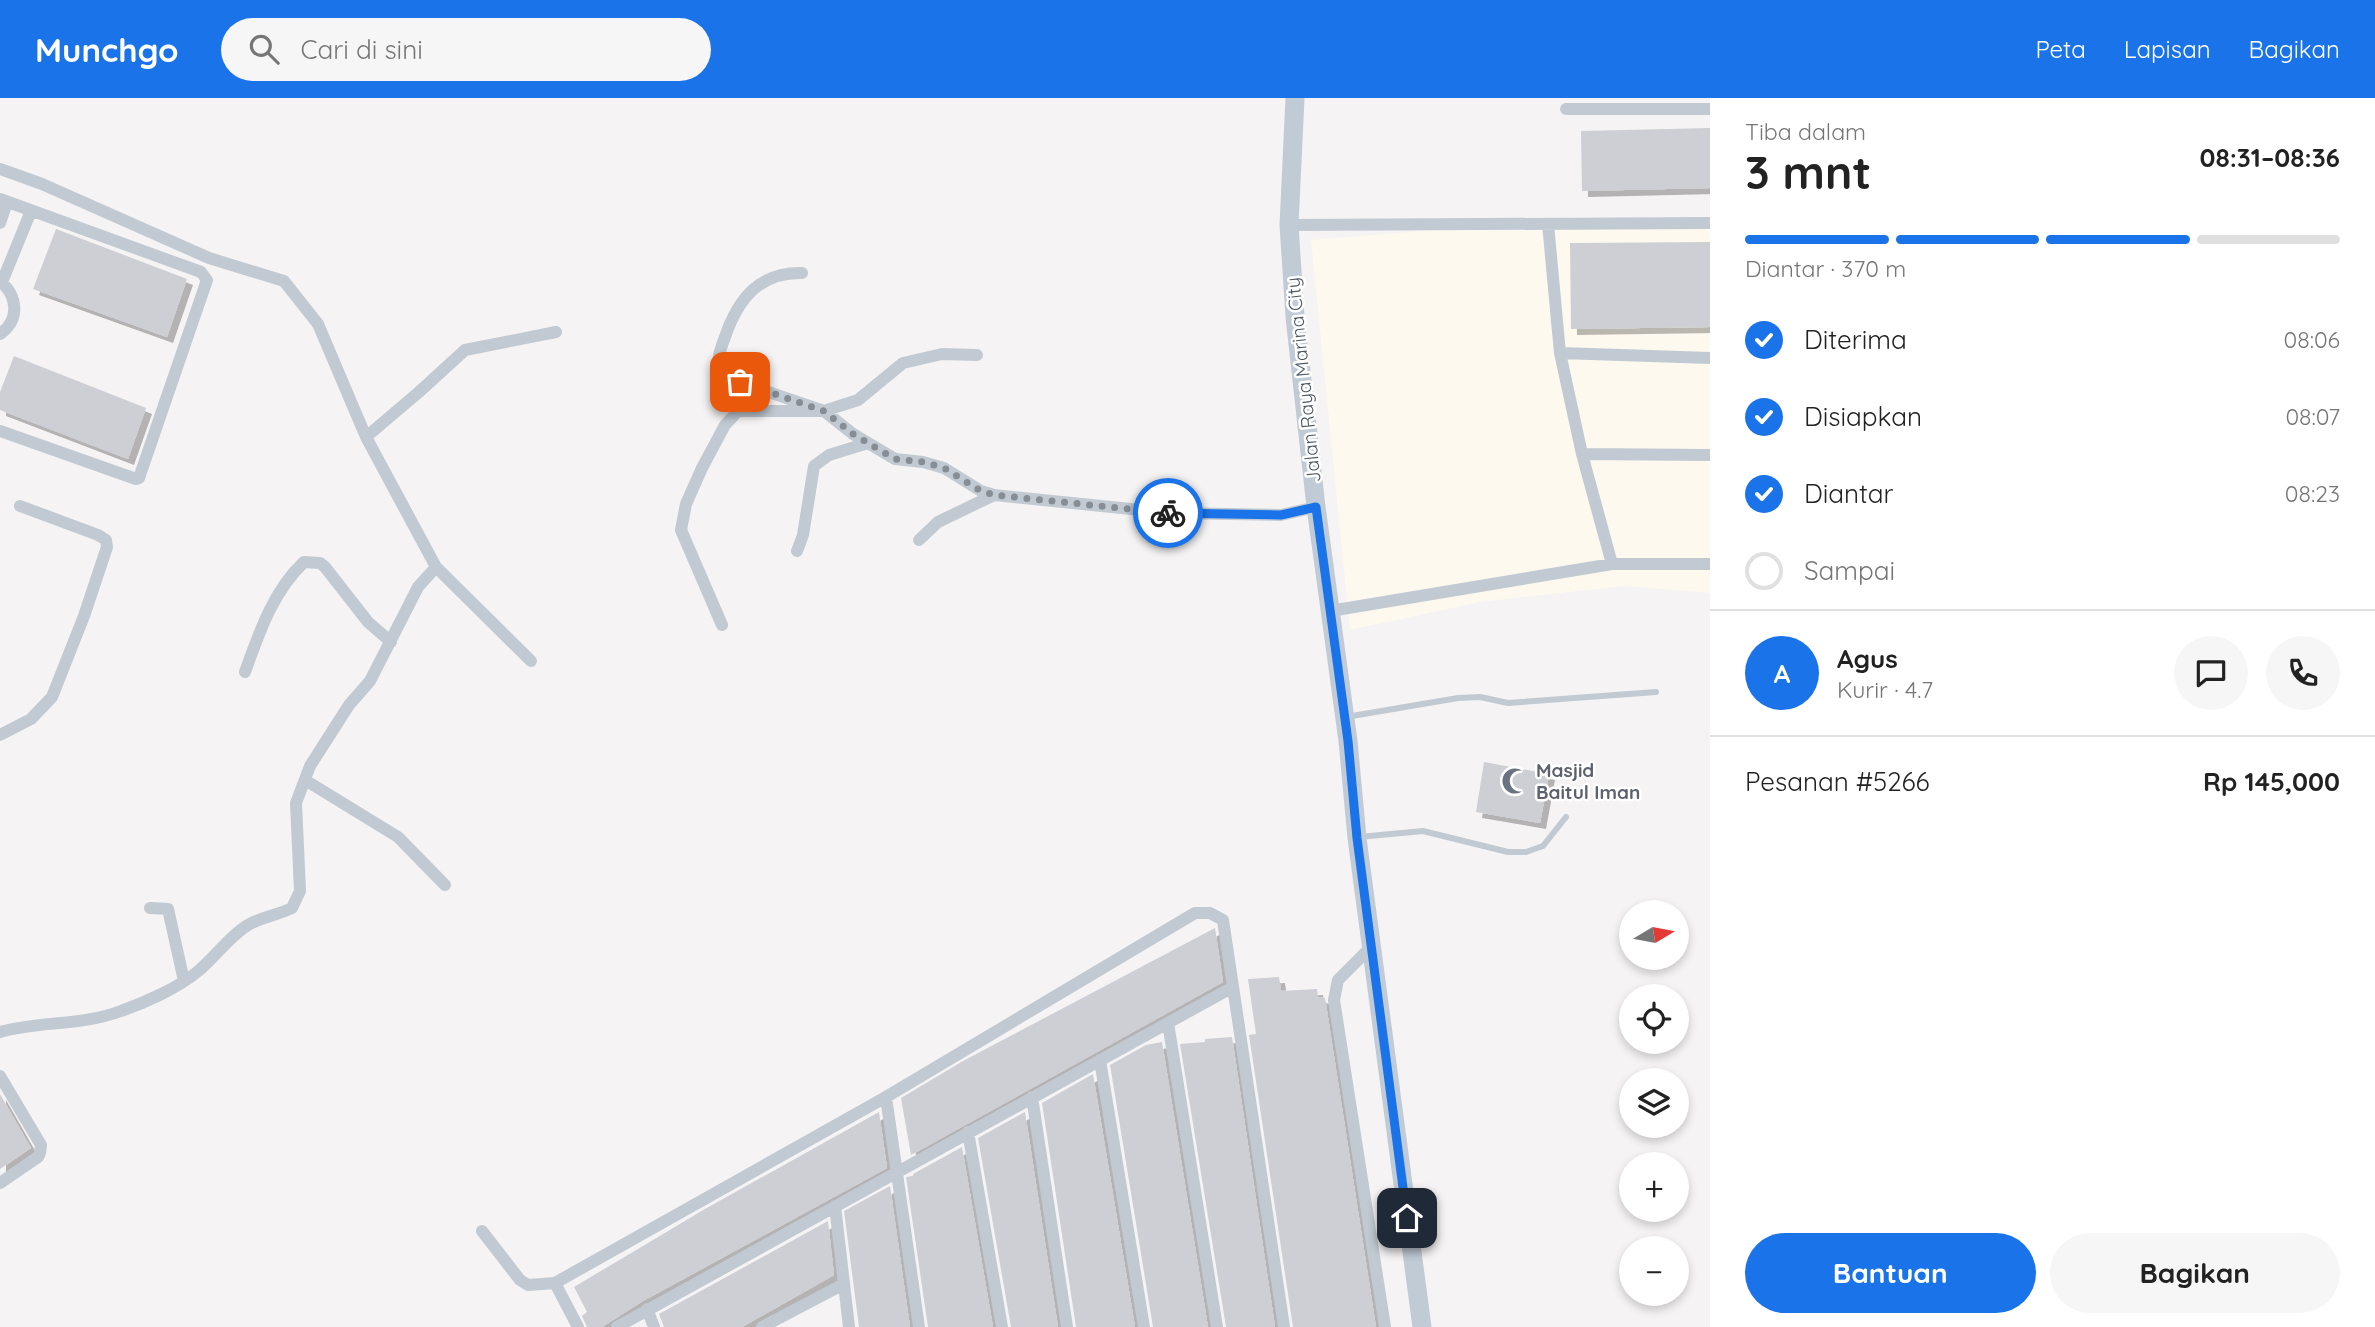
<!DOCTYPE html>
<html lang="id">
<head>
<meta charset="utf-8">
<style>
  :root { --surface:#fff; --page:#f6f6f6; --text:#222; --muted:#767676; --line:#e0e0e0; --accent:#1a73e8 }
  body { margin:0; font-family:Quicksand,sans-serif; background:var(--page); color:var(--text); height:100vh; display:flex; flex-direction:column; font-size:26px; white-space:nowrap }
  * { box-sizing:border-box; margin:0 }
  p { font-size:23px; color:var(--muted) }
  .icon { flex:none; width:38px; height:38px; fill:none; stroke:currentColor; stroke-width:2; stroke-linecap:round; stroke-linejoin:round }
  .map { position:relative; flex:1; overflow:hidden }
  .sheet { display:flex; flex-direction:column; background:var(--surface); width:665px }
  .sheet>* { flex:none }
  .needle { width:46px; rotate:80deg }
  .controls { position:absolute; left:1619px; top:802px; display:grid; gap:14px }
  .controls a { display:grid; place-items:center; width:70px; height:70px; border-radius:50%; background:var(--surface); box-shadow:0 4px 10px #0003; font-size:35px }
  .pin { position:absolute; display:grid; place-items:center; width:60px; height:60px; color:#fff; margin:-30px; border-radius:14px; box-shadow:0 4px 10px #0006 }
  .courier { position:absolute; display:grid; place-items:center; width:70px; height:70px; margin:-35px; border:5px solid #1a73e8; border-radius:50%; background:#fff; color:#222; box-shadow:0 2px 9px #0007 }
  .head em { font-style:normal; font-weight:700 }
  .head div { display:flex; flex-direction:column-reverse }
  .head { display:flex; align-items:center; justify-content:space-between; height:119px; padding:0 35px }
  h1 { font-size:46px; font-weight:700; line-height:52px }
  .bar { display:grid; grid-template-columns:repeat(4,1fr); gap:10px 7px; align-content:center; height:84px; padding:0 35px }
  .bar i { height:9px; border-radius:5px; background:var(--line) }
  .bar .selected { background:var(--accent) }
  .bar p { grid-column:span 4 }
  .line { display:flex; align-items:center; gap:18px; padding:0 35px; border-top:2px solid var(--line) }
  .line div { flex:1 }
  .round { display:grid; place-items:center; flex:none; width:74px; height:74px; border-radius:37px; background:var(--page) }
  ol { padding:0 35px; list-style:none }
  li { display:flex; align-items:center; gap:21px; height:77px }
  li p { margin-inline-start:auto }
  li .icon { padding:7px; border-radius:50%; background:var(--accent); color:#fff; stroke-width:4 }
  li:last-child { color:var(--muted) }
  li i { width:38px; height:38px; border:4px solid var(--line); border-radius:50% }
  .primary-button { display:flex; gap:14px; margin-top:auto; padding:14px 35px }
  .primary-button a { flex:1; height:80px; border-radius:42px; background:var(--accent); color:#fff; font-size:28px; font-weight:700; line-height:80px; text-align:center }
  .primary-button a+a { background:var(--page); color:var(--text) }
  header { display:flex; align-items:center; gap:42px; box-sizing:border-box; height:98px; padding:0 35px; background:var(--accent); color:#fff }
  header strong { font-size:33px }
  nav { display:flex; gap:38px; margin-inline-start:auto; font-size:24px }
  .search { width:490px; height:63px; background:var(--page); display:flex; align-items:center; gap:18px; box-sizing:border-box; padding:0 24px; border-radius:38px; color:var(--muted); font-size:26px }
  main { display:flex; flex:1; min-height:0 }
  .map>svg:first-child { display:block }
  .commercial { fill:#fdf9ef }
  .building { fill:#cdcfd5; filter:url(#shadow) }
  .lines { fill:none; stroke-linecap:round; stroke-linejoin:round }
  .service { stroke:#c1cad2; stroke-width:6 }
  .minor { stroke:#c1cad2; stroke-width:12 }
  .secondary { stroke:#c1cbd6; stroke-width:19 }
  .done { stroke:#868d94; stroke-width:7; stroke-dasharray:0 12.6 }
  .route { stroke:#1a73e8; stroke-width:9 }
  .labels { text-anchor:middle; stroke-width:5; stroke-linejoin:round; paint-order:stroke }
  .street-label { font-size:19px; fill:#4a5661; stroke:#fff }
  .worship-label { font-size:19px; font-weight:bold; fill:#5b616d; stroke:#fff; text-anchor:start }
</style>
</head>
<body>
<header>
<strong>Munchgo</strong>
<div class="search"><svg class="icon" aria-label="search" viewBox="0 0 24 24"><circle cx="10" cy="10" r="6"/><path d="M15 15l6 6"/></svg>Cari di sini</div>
<nav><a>Peta</a><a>Lapisan</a><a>Bagikan</a></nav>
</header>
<main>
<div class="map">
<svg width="1710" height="1229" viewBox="0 0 1710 1229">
  <defs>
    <filter id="shadow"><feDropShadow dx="6" dy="6" stdDeviation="0" flood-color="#0004"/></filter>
  </defs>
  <rect width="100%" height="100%" fill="#f5f3f3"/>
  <path class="commercial" d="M1710 123V495L1623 488 1480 504 1350 532 1311 142 1507 126Z"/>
  <path class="building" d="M1710 30V90L1582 93 1581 33Z
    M56 131 187 181 167 239 33 191Z
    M1710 144V229L1571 231 1570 145Z
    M14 258 146 310 128 361 0 312V294Z
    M1484 664 1549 676 1540 725 1476 714Z
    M1215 830 1223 884 911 1057 901 1000 963 963Z
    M1279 879 1281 893 1317 891 1318 899 1325 900 1376 1229H1293L1249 937 1256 936 1248 881Z
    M1232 939 1275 1229H1226L1180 946 1205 944V941Z
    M1162 944 1208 1229H1153L1110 967 1146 947Z
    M1093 976 1135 1229H1076L1042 1005Z
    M0 996 31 1050 0 1071Z
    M879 1014 887 1070 643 1203 602 1229H587L582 1218 587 1214 574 1189 705 1111Z
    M1025 1014 1058 1229H1011L978 1040Z
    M962 1049 993 1229H928L906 1079 913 1078V1076Z
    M890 1088 910 1229H859L844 1113Z
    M828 1123 834 1177 742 1229H664L659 1216Z"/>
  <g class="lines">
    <path class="service" d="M1346 619 1458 600 1480 599 1508 605 1656 594
      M1359 739 1423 733 1508 754H1526L1543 748 1566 719"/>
    <path class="minor" d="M1566 11H1710
      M0 71 42 86 209 160 284 183 318 226 366 339 419 294 465 252 556 234
      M0 101 201 174 207 182 139 380 136 381 0 333
      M0 125 7 104
      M1548 126 1560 255 1710 260
      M1289 127 1710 125
      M802 175C759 174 738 201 725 239 720 252 716 263 719 277L824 313 853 336 895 361 923 364 944 370 981 393 994 397 1170 415 1281 417 1316 409
      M0 183C18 198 20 222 0 236
      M2 184 31 113
      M1560 255 1582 356 1612 466
      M366 339 436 469 531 563
      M1582 356 1710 357
      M919 442 938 424 994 397
      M797 453 803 437 814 368 829 357 868 345
      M1330 513 1612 466H1710
      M722 527 681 432 686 406 702 370 725 327 738 313H824L858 302 903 265 942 256 977 257
      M245 574C259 535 273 493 304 464L320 465 325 469 368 524 391 544
      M0 637 31 621 52 599 84 518 107 449 106 442 98 437 20 408
      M305 682 398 739 445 787
      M150 810 168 811 184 883
      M1371 849 1338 882 1334 902 1385 1229
      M1168 925 1217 1229
      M0 934C39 923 81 928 121 913 144 905 178 890 197 874 215 860 228 839 248 827 261 819 278 817 292 810L300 793 296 705 310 668 349 607 370 583 418 489 436 469
      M1100 962 1144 1229
      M0 978 41 1047 40 1055 38 1059 0 1085
      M886 999 919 1229
      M1032 999 1067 1229
      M968 1034 1002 1229
      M835 1108 849 1229
      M482 1133 520 1182 528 1187 555 1185 886 999 1195 815H1210L1223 822 1284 1229
      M555 1185 578 1229
      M647 1211 654 1229
      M617 1229 1233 889
      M762 1229 844 1186"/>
    <path class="secondary" d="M1295 0 1289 127 1295 219 1316 409 1348 643 1357 740 1422 1229"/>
  </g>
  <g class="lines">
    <path class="done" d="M740 284 824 313 853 336 895 361 923 364 944 370 981 393 994 397 1168 415"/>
    <path class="route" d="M1168 415 1281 417 1316 409 1348 643 1357 740 1407 1120"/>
  </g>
  <defs>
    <g id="mosque-bare" transform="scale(2.1)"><path d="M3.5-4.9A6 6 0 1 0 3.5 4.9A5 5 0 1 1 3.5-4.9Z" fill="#6b7280" stroke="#fff" stroke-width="2.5" paint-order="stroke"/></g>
  </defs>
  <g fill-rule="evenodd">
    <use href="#mosque-bare" x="1515" y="683"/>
  </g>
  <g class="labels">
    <g class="street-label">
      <text transform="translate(1303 282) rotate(-96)" y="7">Jalan Raya Marina City</text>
    </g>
    <g class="worship-label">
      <text x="1536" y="679">Masjid<tspan x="1536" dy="22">Baitul Iman</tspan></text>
    </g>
  </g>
</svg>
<div class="controls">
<a><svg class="needle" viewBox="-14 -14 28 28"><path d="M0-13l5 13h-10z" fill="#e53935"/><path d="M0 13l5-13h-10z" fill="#767676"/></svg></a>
<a><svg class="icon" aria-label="locate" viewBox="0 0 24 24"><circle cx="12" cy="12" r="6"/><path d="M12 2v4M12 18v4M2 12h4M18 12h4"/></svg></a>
<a><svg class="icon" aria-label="layers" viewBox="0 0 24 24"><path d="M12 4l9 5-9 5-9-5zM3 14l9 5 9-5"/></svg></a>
<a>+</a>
<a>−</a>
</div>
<div class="pin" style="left:740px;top:284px;background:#ea580c"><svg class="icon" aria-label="bag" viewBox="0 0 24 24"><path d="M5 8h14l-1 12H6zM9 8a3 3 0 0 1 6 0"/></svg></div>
<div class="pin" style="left:1407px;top:1120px;background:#1f2937"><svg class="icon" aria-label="home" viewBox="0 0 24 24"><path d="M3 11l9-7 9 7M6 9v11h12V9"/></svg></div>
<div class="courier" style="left:1168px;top:415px"><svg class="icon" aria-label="bike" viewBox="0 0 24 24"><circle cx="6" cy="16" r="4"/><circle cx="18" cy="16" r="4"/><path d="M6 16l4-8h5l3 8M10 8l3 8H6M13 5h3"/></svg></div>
</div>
<section class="sheet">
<div class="head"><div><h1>3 mnt</h1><p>Tiba dalam</p></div><em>08:31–08:36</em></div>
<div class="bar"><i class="selected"></i><i class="selected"></i><i class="selected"></i><i></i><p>Diantar · 370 m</p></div>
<ol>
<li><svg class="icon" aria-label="check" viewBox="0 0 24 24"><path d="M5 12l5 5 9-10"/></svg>Diterima<p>08:06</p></li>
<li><svg class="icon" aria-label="check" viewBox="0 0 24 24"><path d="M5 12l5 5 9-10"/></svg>Disiapkan<p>08:07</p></li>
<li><svg class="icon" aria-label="check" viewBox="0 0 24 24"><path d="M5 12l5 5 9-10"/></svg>Diantar<p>08:23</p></li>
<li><i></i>Sampai</li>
</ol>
<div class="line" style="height:126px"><b class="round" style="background:var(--accent);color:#fff">A</b><div><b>Agus</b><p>Kurir · 4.7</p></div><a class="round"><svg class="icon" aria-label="chat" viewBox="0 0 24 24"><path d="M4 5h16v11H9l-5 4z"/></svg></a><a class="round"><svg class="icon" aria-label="phone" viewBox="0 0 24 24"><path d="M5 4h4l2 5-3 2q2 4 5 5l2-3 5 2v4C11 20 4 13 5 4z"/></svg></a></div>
<div class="line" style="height:91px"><div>Pesanan #5266</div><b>Rp 145,000</b></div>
<div class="primary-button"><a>Bantuan</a><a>Bagikan</a></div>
</section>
</main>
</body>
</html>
